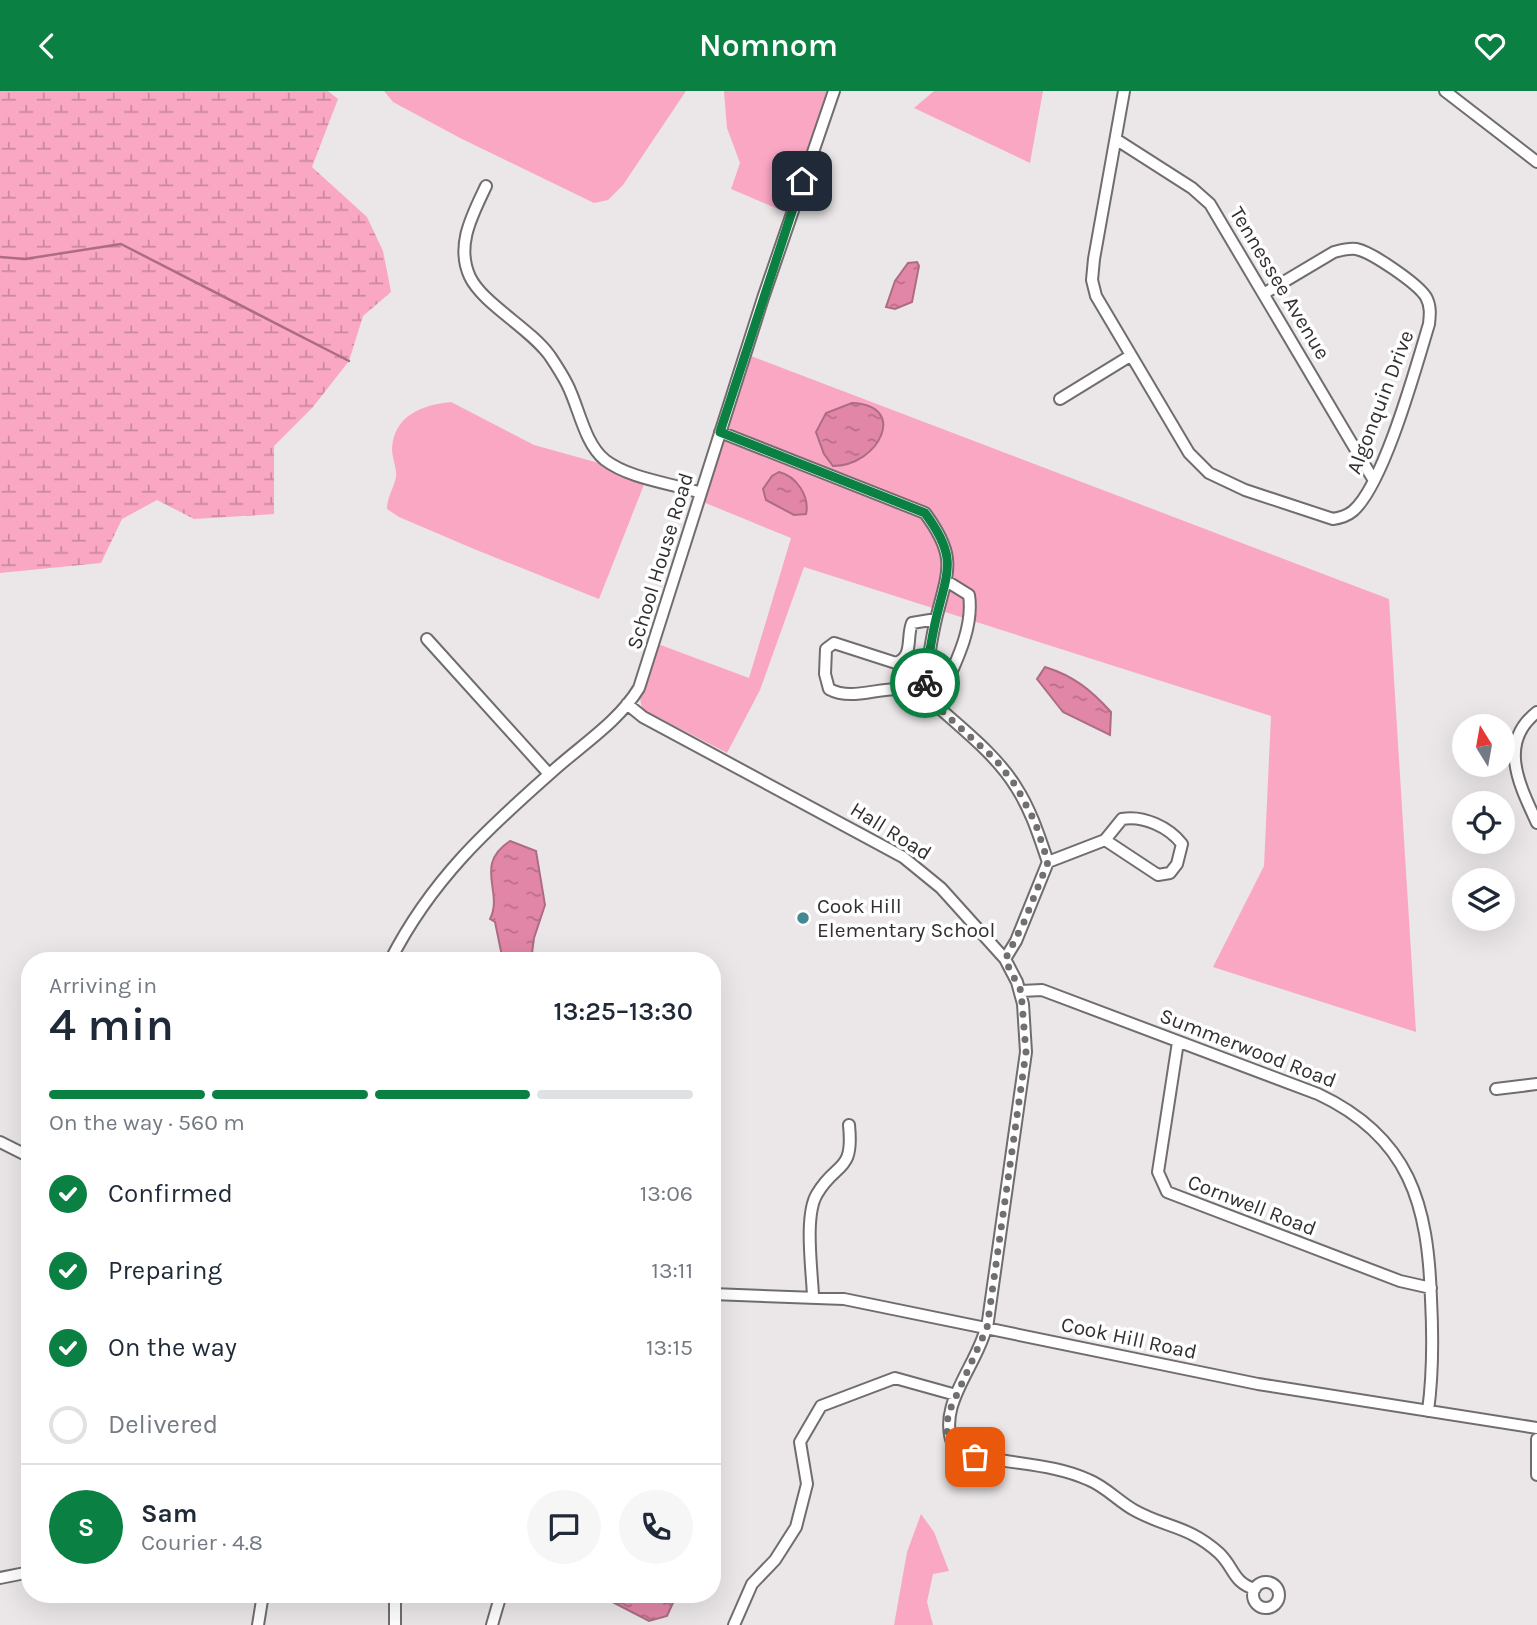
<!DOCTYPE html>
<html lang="en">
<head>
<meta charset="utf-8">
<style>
  :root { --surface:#fff; --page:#f6f6f7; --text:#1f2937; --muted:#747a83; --line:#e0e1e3; --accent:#0b8043 }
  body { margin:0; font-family:Karla,sans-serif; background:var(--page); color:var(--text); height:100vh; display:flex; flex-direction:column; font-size:26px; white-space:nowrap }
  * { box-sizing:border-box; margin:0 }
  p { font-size:23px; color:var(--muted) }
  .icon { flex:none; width:38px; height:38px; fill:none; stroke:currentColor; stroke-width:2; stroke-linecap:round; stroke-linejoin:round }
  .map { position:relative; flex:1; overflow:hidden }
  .sheet { position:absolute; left:21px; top:861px; width:700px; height:651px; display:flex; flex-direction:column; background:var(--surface); border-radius:28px; box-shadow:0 7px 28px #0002 }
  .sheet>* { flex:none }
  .needle { width:46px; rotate:349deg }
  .fabs { position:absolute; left:1452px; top:623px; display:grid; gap:14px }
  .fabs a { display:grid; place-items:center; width:63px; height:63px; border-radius:50%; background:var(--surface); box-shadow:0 7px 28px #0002; font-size:35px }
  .pin { position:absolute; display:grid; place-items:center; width:60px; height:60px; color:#fff; margin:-30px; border-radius:14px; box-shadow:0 4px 10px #0006 }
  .courier { position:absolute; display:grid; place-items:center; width:70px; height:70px; margin:-35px; border:5px solid #0b8043; border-radius:50%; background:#fff; color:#222; box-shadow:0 2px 9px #0007 }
  .head em { font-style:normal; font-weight:600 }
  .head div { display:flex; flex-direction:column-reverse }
  .head { display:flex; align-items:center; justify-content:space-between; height:119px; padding:0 28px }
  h1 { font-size:46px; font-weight:600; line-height:52px }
  .bar { display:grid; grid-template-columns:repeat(4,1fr); gap:10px 7px; align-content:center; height:84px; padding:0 28px }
  .bar i { height:9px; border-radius:5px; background:var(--line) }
  .bar .selected { background:var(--accent) }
  .bar p { grid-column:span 4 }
  .line { display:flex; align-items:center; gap:18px; padding:0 28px; border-top:2px solid var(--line) }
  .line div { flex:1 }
  .round { display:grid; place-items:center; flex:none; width:74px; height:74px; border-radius:37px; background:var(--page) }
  ol { padding:0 28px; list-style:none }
  li { display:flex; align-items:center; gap:21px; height:77px }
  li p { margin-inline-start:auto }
  li .icon { padding:7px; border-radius:50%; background:var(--accent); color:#fff; stroke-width:4 }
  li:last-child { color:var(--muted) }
  li i { width:38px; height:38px; border:4px solid var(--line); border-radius:50% }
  header { display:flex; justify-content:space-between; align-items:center; height:91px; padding:0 28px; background:var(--accent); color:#fff; font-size:32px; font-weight:600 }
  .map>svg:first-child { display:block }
  .green { fill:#faa7c3 }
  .wetland { fill:url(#wetland-marsh) }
  .water { fill:url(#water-ripples); stroke:#ad6c83; stroke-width:2 }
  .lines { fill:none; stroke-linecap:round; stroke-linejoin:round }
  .stream { stroke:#ad6c83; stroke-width:2.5 }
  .minor-casing { stroke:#716d6e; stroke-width:14 }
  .minor { stroke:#fff; stroke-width:10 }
  .done { stroke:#726f70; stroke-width:7; stroke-dasharray:0 12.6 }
  .route { stroke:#0b8043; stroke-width:9 }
  .poi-dot { fill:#428993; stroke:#fff; stroke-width:2.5 }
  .labels { text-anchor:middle; stroke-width:7; stroke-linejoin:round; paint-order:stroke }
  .street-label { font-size:21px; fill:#312f30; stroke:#fff }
  .poi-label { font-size:21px; fill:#312f30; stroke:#fff; text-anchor:start }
</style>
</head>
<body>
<header><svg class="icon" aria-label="back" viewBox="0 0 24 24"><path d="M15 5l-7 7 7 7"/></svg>Nomnom<svg class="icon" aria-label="heart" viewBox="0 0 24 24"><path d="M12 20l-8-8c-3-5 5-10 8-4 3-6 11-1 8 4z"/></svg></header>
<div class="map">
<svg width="1537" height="1534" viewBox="0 0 1537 1534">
  <defs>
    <pattern id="wetland-marsh" width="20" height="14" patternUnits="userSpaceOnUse" patternTransform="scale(1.75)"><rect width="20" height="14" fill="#faa7c3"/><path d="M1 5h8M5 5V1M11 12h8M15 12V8" fill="none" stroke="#cb889f"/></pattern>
    <pattern id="water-ripples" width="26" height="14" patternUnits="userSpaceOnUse" patternTransform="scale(1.75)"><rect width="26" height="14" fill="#e286a7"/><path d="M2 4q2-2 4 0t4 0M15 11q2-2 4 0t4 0" fill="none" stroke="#b86e88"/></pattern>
  </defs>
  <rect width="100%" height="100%" fill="#ebe7e8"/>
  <path class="green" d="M384 0H686L623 94 608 109 594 112 460 47 393 11Z
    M724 0H829L785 121 731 98 740 72 727 37Z
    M934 0H1043L1030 72 914 17Z
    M751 265 1389 508 1416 941 1213 876 1264 775 1271 625 804 476 760 599 727 662 642 618 640 607 658 553 749 587 791 447 703 411Z
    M451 311 534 354 606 374 645 391 599 508 474 458 399 426 387 418C387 406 394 397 396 386 397 377 392 367 392 358 394 324 422 314 451 311Z
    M921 1423 934 1441 949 1480 933 1483 927 1511 933 1534H894L907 1461Z"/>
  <path class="wetland" d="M0 0H328L338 8 312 76 367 126 383 160 391 201 363 225 349 270 313 316 274 355V423L194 428 157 409 122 428 101 472 0 482Z"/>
  <path class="water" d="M917 171 919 175 912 211 895 218 886 216 895 190 908 172Z
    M852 312C909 314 879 375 833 375L824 363 816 341 826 322Z
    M779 381C796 385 810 405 806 423L794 424 766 409 763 398 772 385Z
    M1045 576C1074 585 1091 599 1111 621L1110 644 1063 621 1037 588Z
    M510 750 536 760 545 814 534 847 531 870H503L495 831 490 828C504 801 473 774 510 750Z
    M677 1503 667 1525 649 1530 599 1504Z"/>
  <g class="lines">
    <path class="stream" d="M0 166 25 168 121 153 349 270"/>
    <g class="minor-casing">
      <path id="minor" d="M1124 0 1094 168 1092 189 1096 205 1189 362 1209 382 1245 399 1333 428C1340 427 1347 425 1353 420 1384 393 1416 276 1429 233 1430 224 1431 215 1426 206 1418 193 1372 161 1356 158 1348 157 1342 159 1334 161L1265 202
        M1445 0 1537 71
        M1117 49 1192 97 1210 113 1373 388
        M486 95C473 123 455 154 470 186 483 213 530 237 550 265 556 274 562 283 567 293 579 316 584 352 605 369 630 388 671 392 701 402
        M1060 308 1130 265
        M720 341 925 422C958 467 948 479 936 528 930 553 927 578 924 603 954 632 994 660 1016 696 1031 719 1039 745 1048 771L1016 850 1005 868
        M936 528 912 532C906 547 914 565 896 572L834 552 826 558 825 583 829 598C851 610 876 597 900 598 917 599 925 603 943 600 956 571 974 536 969 504L948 491
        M427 548 549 683
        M627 613 643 626 903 766 941 797 1005 868 1017 891 1023 913 1026 961 987 1237
        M1537 621C1497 652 1520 695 1537 732
        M1048 771 1105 749 1122 728C1143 724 1169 736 1182 753L1177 773 1170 782 1158 784 1105 749
        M390 870C431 789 487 738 554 679 583 653 619 630 639 597L763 207 834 0
        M1021 900 1042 899 1318 1003C1410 1046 1428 1114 1431 1208 1433 1246 1433 1283 1428 1320
        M1178 951 1158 1081 1167 1101 1400 1190 1431 1197
        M1496 998 1537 993
        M0 1051 30 1066
        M712 1203 844 1208 1258 1293 1537 1337
        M813 1205C812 1179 804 1124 817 1103 836 1070 854 1083 849 1034
        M986 1237C976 1277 935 1315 954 1357 997 1375 1046 1369 1089 1389 1106 1396 1118 1410 1134 1419 1166 1437 1188 1434 1219 1462 1234 1476 1233 1492 1255 1498
        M1537 1348V1384
        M0 1487 30 1481
        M1253 1504a13 13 0 1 1 26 0a13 13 0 1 1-26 0Z
        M258 1534 263 1503
        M395 1534V1503
        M492 1534 501 1503
        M734 1534 752 1493 775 1469 796 1436 807 1393 800 1351 821 1315 895 1287 956 1304"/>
    </g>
    <use href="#minor" class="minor"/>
  </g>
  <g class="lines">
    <path class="done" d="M925 592 923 603 996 669 1016 695 1035 731 1048 771 1024 831 1005 869 1021 900 1026 961 987 1237 948 1323 947 1342 954 1357 975 1366"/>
    <path class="route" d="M802 90 720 341 925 422C958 467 948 478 936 528 931 549 928 571 925 592"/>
  </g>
  <circle class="poi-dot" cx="803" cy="827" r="7"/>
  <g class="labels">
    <g class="street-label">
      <text transform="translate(1280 192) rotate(59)" y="7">Tennessee Avenue</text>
      <text transform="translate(1380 311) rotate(-69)" y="7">Algonquin Drive</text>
      <text transform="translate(660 470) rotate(-73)" y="7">School House Road</text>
      <text transform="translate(891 740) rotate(32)" y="7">Hall Road</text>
      <text transform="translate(1248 957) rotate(21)" y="7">Summerwood Road</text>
      <text transform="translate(1252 1114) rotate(21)" y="7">Cornwell Road</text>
      <text transform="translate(1129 1247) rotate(12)" y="7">Cook Hill Road</text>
    </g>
    <g class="poi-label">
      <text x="817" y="822">Cook Hill<tspan x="817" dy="24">Elementary School</tspan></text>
    </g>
  </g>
</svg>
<div class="fabs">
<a><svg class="needle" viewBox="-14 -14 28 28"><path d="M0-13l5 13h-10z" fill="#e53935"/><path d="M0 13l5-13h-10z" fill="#747a83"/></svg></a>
<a><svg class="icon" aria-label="locate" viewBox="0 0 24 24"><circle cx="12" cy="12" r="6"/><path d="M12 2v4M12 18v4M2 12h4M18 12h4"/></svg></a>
<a><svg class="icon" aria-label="layers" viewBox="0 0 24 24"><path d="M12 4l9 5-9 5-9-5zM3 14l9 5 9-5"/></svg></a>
</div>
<div class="pin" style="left:975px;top:1366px;background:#ea580c"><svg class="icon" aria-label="bag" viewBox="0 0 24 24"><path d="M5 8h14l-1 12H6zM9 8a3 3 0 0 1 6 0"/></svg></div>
<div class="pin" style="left:802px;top:90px;background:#1f2937"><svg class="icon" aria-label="home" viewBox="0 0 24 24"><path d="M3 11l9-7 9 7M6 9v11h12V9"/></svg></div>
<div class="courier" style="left:925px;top:592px"><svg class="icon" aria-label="bike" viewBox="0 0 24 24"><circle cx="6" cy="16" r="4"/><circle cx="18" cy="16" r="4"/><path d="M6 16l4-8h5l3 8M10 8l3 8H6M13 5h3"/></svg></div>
<section class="sheet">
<div class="head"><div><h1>4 min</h1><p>Arriving in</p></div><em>13:25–13:30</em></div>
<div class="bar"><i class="selected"></i><i class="selected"></i><i class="selected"></i><i></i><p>On the way · 560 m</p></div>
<ol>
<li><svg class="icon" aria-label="check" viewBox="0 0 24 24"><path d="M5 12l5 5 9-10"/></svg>Confirmed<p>13:06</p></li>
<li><svg class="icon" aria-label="check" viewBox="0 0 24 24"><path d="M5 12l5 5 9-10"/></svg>Preparing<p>13:11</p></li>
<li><svg class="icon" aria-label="check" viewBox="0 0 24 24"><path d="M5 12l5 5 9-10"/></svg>On the way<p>13:15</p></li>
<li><i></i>Delivered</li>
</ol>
<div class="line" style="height:126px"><b class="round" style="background:var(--accent);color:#fff">S</b><div><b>Sam</b><p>Courier · 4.8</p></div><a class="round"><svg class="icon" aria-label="chat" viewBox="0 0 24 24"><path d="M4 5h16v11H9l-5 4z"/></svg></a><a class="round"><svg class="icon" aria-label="phone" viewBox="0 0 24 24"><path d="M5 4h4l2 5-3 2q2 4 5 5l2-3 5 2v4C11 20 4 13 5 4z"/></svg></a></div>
</section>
</div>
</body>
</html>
